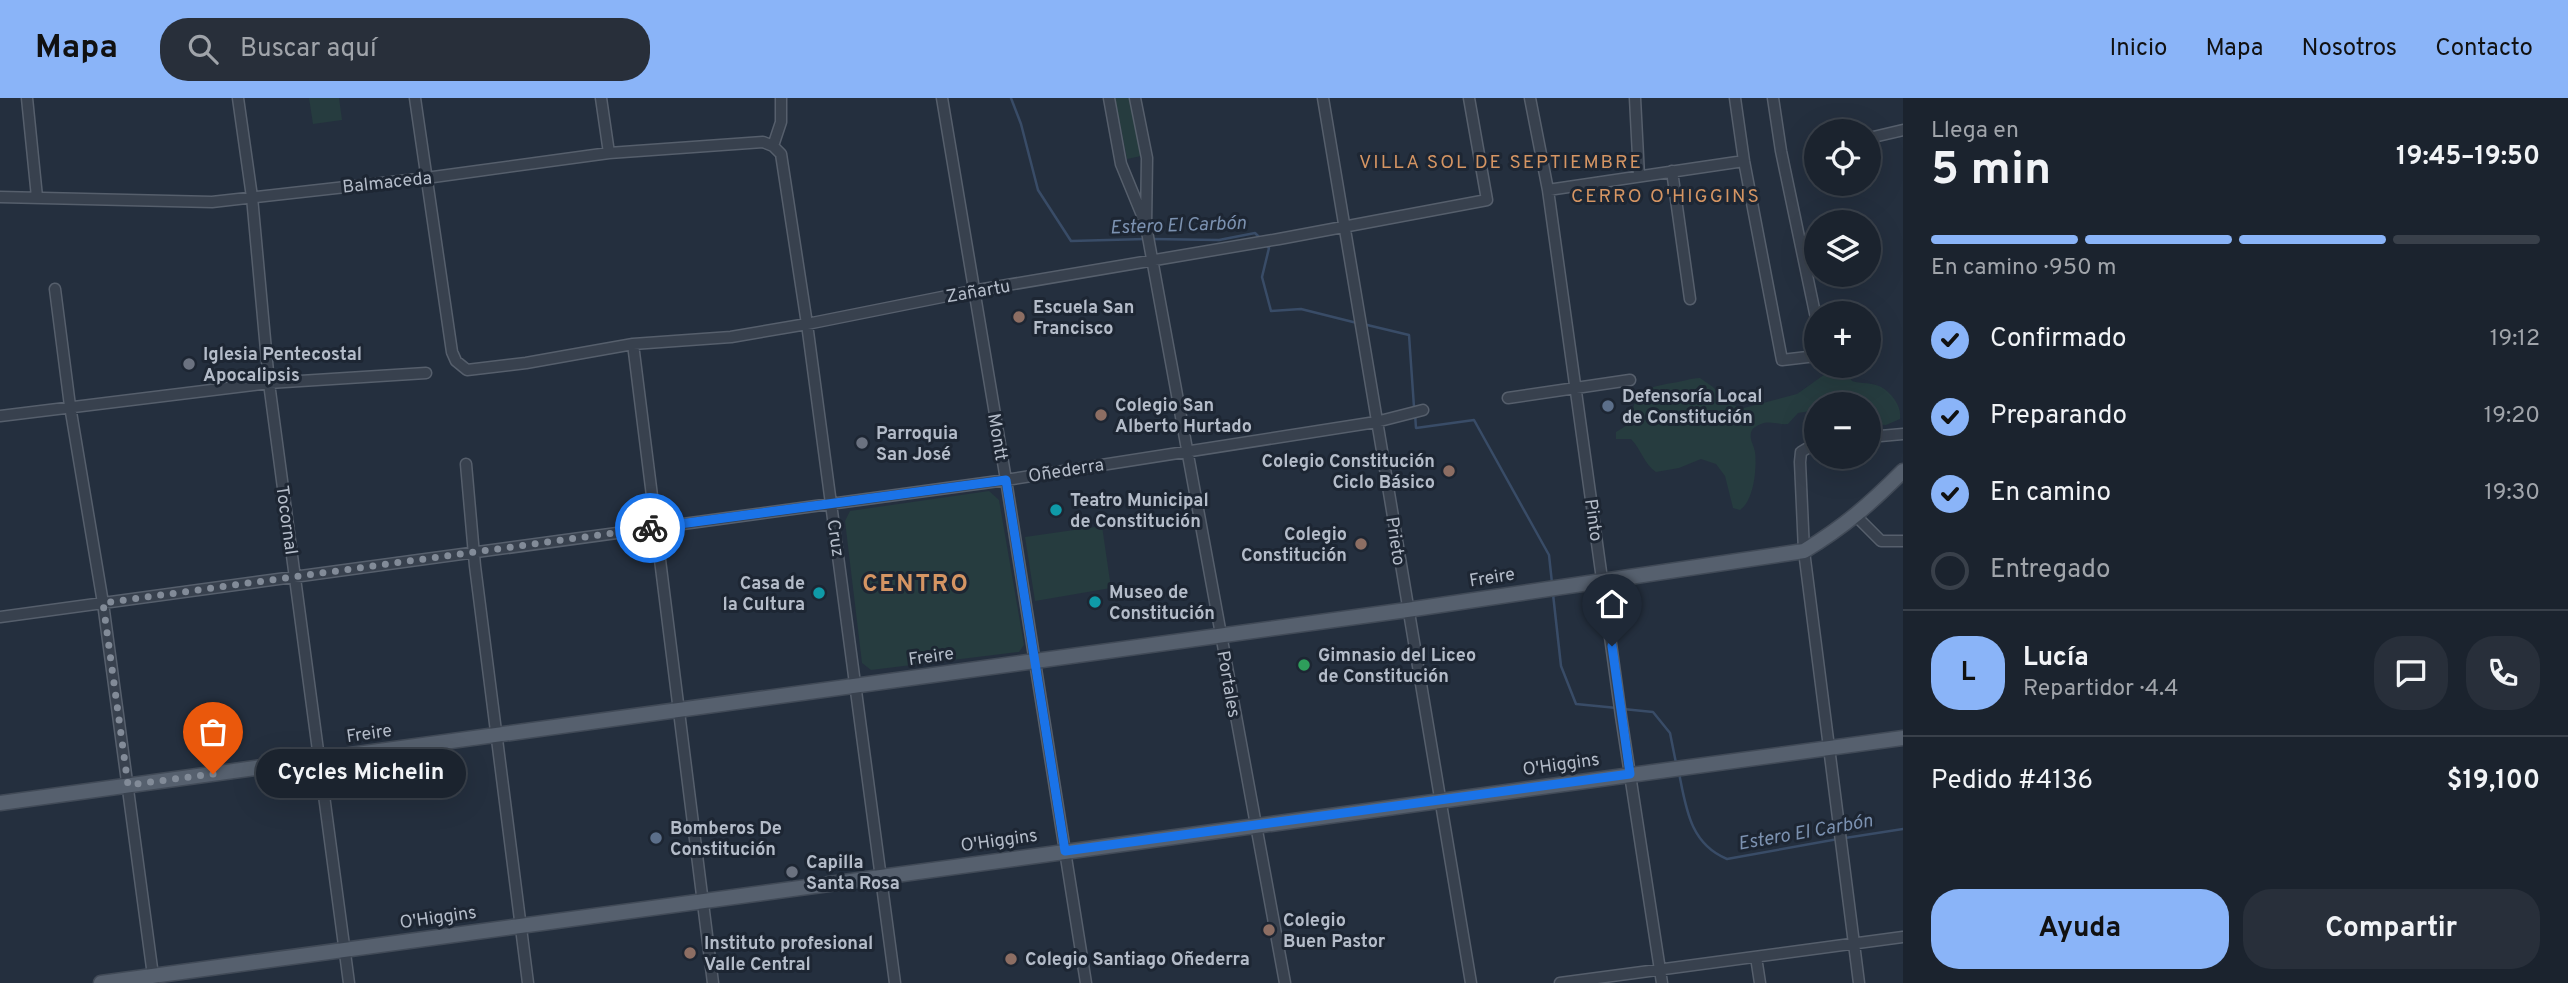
<!DOCTYPE html>
<html lang="es">
<head>
<meta charset="utf-8">
<style>
  :root { --surface:#1b232e; --page:#282f3a; --text:#f1f3f6; --muted:#a0a4aa; --line:#39404a; --accent:#8ab4f8 }
  body { margin:0; font-family:Overpass,sans-serif; background:var(--page); color:var(--text); height:100vh; display:flex; flex-direction:column; font-size:26px; white-space:nowrap }
  * { box-sizing:border-box; margin:0 }
  p { font-size:23px; color:var(--muted) }
  .icon { flex:none; width:38px; height:38px; fill:none; stroke:currentColor; stroke-width:2; stroke-linecap:round; stroke-linejoin:round }
  .map { position:relative; flex:1; overflow:hidden }
  .side { display:flex; flex-direction:column; background:var(--surface); width:665px }
  .side>* { flex:none }
  .buttons { position:absolute; left:1804px; top:21px; display:grid; gap:14px }
  .buttons a { display:grid; place-items:center; width:77px; height:77px; border-radius:50%; background:var(--surface); box-shadow:0 7px 28px #0002,0 0 0 2px var(--line); font-size:35px }
  .pin { position:absolute; display:grid; place-items:center; width:60px; height:60px; color:#fff; margin:-72px -30px; border-radius:50% 50% 50% 0; rotate:-45deg; box-shadow:0 0 7px #0007 }
  .pin .icon { rotate:45deg }
  .courier { position:absolute; display:grid; place-items:center; width:70px; height:70px; margin:-35px; border:5px solid #1a73e8; border-radius:50%; background:#fff; color:#222; box-shadow:0 2px 9px #0007 }
  .bubble { position:absolute; height:49px; border-radius:24px; background:var(--surface); box-shadow:0 7px 28px #0002,0 0 0 2px var(--line); font-size:23px; font-weight:700; line-height:49px; text-align:center }
  .headline em { font-style:normal; font-weight:700 }
  .headline div { display:flex; flex-direction:column-reverse }
  .headline { display:flex; align-items:center; justify-content:space-between; height:119px; padding:0 28px }
  h1 { font-size:46px; font-weight:700; line-height:52px }
  .bar { display:grid; grid-template-columns:repeat(4,1fr); gap:10px 7px; align-content:center; height:84px; padding:0 28px }
  .bar i { height:9px; border-radius:5px; background:var(--line) }
  .bar .current { background:var(--accent) }
  .bar p { grid-column:span 4 }
  .line { display:flex; align-items:center; gap:18px; padding:0 28px; border-top:2px solid var(--line) }
  .line div { flex:1 }
  .round { display:grid; place-items:center; flex:none; width:74px; height:74px; border-radius:28px; background:var(--page) }
  ol { padding:0 28px; list-style:none }
  li { display:flex; align-items:center; gap:21px; height:77px }
  li p { margin-inline-start:auto }
  li .icon { padding:7px; border-radius:50%; background:var(--accent); color:#111; stroke-width:4 }
  li:last-child { color:var(--muted) }
  li i { width:38px; height:38px; border:4px solid var(--line); border-radius:50% }
  .action { display:flex; gap:14px; margin-top:auto; padding:14px 28px }
  .action a { flex:1; height:80px; border-radius:28px; background:var(--accent); color:#111; font-size:28px; font-weight:700; line-height:80px; text-align:center }
  .action a+a { background:var(--page); color:var(--text) }
  header { display:flex; align-items:center; gap:42px; box-sizing:border-box; height:98px; padding:0 35px; background:var(--accent); color:#111 }
  header strong { font-size:33px }
  nav { display:flex; gap:38px; margin-inline-start:auto; font-size:24px }
  .search { width:490px; height:63px; background:var(--page); display:flex; align-items:center; gap:18px; box-sizing:border-box; padding:0 24px; border-radius:28px; color:var(--muted); font-size:26px }
  main { display:flex; flex:1; min-height:0 }
  .map>svg:first-child { display:block }
  .green { fill:#263c3f }
  .lines { fill:none; stroke-linecap:round; stroke-linejoin:round }
  .stream { stroke:#394c67; stroke-width:2.5 }
  .minor-casing { stroke:#565f6c; stroke-width:13 }
  .major-casing { stroke:#414a57; stroke-width:17 }
  .minor { stroke:#38414e; stroke-width:10 }
  .major { stroke:#56606e; stroke-width:14 }
  .done { stroke:#828b98; stroke-width:7; stroke-dasharray:0 12.6 }
  .route { stroke:#1a73e8; stroke-width:9 }
  .education-dot { fill:#8d6e63; stroke:#1d2633; stroke-width:2.5 }
  .worship-dot { fill:#6b7280; stroke:#1d2633; stroke-width:2.5 }
  .service-dot { fill:#5c6f8a; stroke:#1d2633; stroke-width:2.5 }
  .culture-dot { fill:#0f9aa8; stroke:#1d2633; stroke-width:2.5 }
  .leisure-dot { fill:#2e9e5b; stroke:#1d2633; stroke-width:2.5 }
  .labels { text-anchor:middle; stroke-width:6; stroke-linejoin:round; paint-order:stroke }
  .street-label { font-size:18px; fill:#b4bcc9; stroke:#1d2633 }
  .poi-label { font-size:18px; font-weight:bold; fill:#b4bcc9; stroke:#1d2633; text-anchor:start }
  .neighbourhood-label { font-size:19px; letter-spacing:2px; fill:#d59563; stroke:#1d2633 }
  .water-label { font-size:19px; font-style:italic; fill:#7c92b1; stroke:#1d2633 }
  .district-label { font-size:24px; font-weight:bold; letter-spacing:2px; fill:#d59563; stroke:#1d2633 }
</style>
</head>
<body>
<header>
<strong>Mapa</strong>
<div class="search"><svg class="icon" aria-label="search" viewBox="0 0 24 24"><circle cx="10" cy="10" r="6"/><path d="M15 15l6 6"/></svg>Buscar aquí</div>
<nav><a>Inicio</a><a>Mapa</a><a>Nosotros</a><a>Contacto</a></nav>
</header>
<main>
<div class="map">
<svg width="1903" height="885" viewBox="0 0 1903 885">
  <rect width="100%" height="100%" fill="#242f3e"/>
  <path class="green" d="M309 0H339L342 22 313 26Z
    M1115 0H1129L1141 58 1127 61Z
    M1835 269 1843 270 1852 283C1861 286 1872 284 1881 289 1892 295 1902 309 1900 321L1886 327 1870 326 1869 306H1853L1849 304 1816 306V312L1798 315 1788 326C1779 327 1770 322 1761 326 1758 327 1753 330 1752 332 1748 340 1754 347 1755 354 1757 370 1754 403 1740 412L1733 410 1725 378 1716 366 1701 361 1679 370 1656 374C1644 366 1641 351 1631 341H1616V334L1629 326C1637 293 1638 291 1672 285 1682 284 1690 280 1700 280L1713 289 1728 306 1744 310 1797 296Z
    M989 393 999 402 1024 547 1019 554 871 572 862 565 845 423 850 413Z
    M1102 428 1111 490 1035 503 1025 439Z"/>
  <g class="lines">
    <path class="stream" d="M1011 0 1021 26 1038 92 1071 143 1145 141
      M1152 141 1219 142 1255 135 1261 141
      M1265 146 1269 150 1262 179 1271 213 1301 211 1357 225
      M1363 226 1409 237 1414 309
      M1415 316 1416 330 1474 322 1549 457 1552 485
      M1553 496 1561 568 1576 606 1617 610
      M1623 611 1653 614 1670 635 1676 665
      M1679 675C1686 710 1690 746 1727 761L1838 741
      M1845 740 1903 731"/>
    <g class="minor-casing">
      <path id="minor" d="M27 0 37 99
        M238 0 252 99 269 285 349 885
        M415 0 452 254 456 263 467 272 526 265 633 246 731 239 807 226 972 193 1279 141 1487 102 1469 0
        M601 0 609 55
        M942 0 1006 382 1086 885
        M1109 0 1121 66 1144 122
        M1135 0 1147 60 1146 128 1285 885
        M1323 0 1471 885
        M1530 0 1548 92 1621 618 1662 885
        M1635 0 1639 78
        M1735 0 1744 63 1782 262 1816 258
        M1773 0 1781 53 1816 220
        M1869 40 1903 32
        M773 48 781 24V0
        M1672 73 1690 201
        M1548 92 1744 63
        M0 99 212 104 426 80 609 55 763 44 773 48 781 56 807 226 895 885
        M55 191 70 308 103 505 154 885
        M633 246 713 885
        M1508 300 1630 282
        M0 318 269 285 426 275
        M1869 339 1903 336
        M1816 345 1801 354 1800 364 1804 453 1859 885
        M466 366 475 468 528 885
        M1856 418 1881 443H1903
        M0 519 1006 382 1376 324 1423 312
        M1756 859 1760 885
        M1560 885 1903 839"/>
    </g>
    <g class="major-casing">
      <path id="major" d="M0 705 1407 512 1804 453C1845 428 1869 407 1903 373
        M101 885 1903 640"/>
    </g>
    <use href="#minor" class="minor"/>
    <use href="#major" class="major"/>
  </g>
  <g class="lines">
    <path class="done" d="M213 676 128 687 103 505 650 430"/>
    <path class="route" d="M650 430 1006 382 1065 753 1630 676 1612 548"/>
  </g>
  <g class="education-dot">
    <circle cx="1019" cy="219" r="7"/>
    <circle cx="1101" cy="317" r="7"/>
    <circle cx="1449" cy="373" r="7"/>
    <circle cx="1361" cy="446" r="7"/>
    <circle cx="1269" cy="832" r="7"/>
    <circle cx="690" cy="855" r="7"/>
    <circle cx="1011" cy="861" r="7"/>
  </g>
  <g class="worship-dot">
    <circle cx="189" cy="266" r="7"/>
    <circle cx="862" cy="345" r="7"/>
    <circle cx="792" cy="774" r="7"/>
  </g>
  <g class="service-dot">
    <circle cx="1608" cy="308" r="7"/>
    <circle cx="656" cy="740" r="7"/>
  </g>
  <g class="culture-dot">
    <circle cx="1056" cy="412" r="7"/>
    <circle cx="819" cy="495" r="7"/>
    <circle cx="1095" cy="504" r="7"/>
  </g>
  <circle class="leisure-dot" cx="1304" cy="567" r="7"/>
  <g class="labels">
    <g class="street-label">
      <text transform="translate(387 84) rotate(-6)" y="6">Balmaceda</text>
      <text transform="translate(978 193) rotate(-10)" y="6">Zañartu</text>
      <text transform="translate(998 339) rotate(80)" y="6">Montt</text>
      <text transform="translate(1066 372) rotate(-9)" y="6">Oñederra</text>
      <text transform="translate(287 422) rotate(82)" y="6">Tocornal</text>
      <text transform="translate(1594 422) rotate(82)" y="6">Pinto</text>
      <text transform="translate(836 440) rotate(82)" y="6">Cruz</text>
      <text transform="translate(1396 443) rotate(81)" y="6">Prieto</text>
      <text transform="translate(1492 479) rotate(-9)" y="6">Freire</text>
      <text transform="translate(931 558) rotate(-8)" y="6">Freire</text>
      <text transform="translate(1229 586) rotate(80)" y="6">Portales</text>
      <text transform="translate(369 635) rotate(-8)" y="6">Freire</text>
      <text transform="translate(1561 666) rotate(-8)" y="6">O'Higgins</text>
      <text transform="translate(999 742) rotate(-8)" y="6">O'Higgins</text>
      <text transform="translate(438 819) rotate(-8)" y="6">O'Higgins</text>
    </g>
    <g class="poi-label">
      <text x="1033" y="215">Escuela San<tspan x="1033" dy="21">Francisco</tspan></text>
      <text x="203" y="262">Iglesia Pentecostal<tspan x="203" dy="21">Apocalipsis</tspan></text>
      <text x="1622" y="304">Defensoría Local<tspan x="1622" dy="21">de Constitución</tspan></text>
      <text x="1115" y="313">Colegio San<tspan x="1115" dy="21">Alberto Hurtado</tspan></text>
      <text x="876" y="341">Parroquia<tspan x="876" dy="21">San José</tspan></text>
      <text x="1435" y="369" text-anchor="end">Colegio Constitución<tspan x="1435" dy="21">Ciclo Básico</tspan></text>
      <text x="1070" y="408">Teatro Municipal<tspan x="1070" dy="21">de Constitución</tspan></text>
      <text x="1347" y="442" text-anchor="end">Colegio<tspan x="1347" dy="21">Constitución</tspan></text>
      <text x="805" y="491" text-anchor="end">Casa de<tspan x="805" dy="21">la Cultura</tspan></text>
      <text x="1109" y="500">Museo de<tspan x="1109" dy="21">Constitución</tspan></text>
      <text x="1318" y="563">Gimnasio del Liceo<tspan x="1318" dy="21">de Constitución</tspan></text>
      <text x="670" y="736">Bomberos De<tspan x="670" dy="21">Constitución</tspan></text>
      <text x="806" y="770">Capilla<tspan x="806" dy="21">Santa Rosa</tspan></text>
      <text x="1283" y="828">Colegio<tspan x="1283" dy="21">Buen Pastor</tspan></text>
      <text x="704" y="851">Instituto profesional<tspan x="704" dy="21">Valle Central</tspan></text>
      <text x="1025" y="867">Colegio Santiago Oñederra</text>
    </g>
    <g class="neighbourhood-label">
      <text x="1501" y="70">VILLA SOL DE SEPTIEMBRE</text>
      <text x="1666" y="104">CERRO O'HIGGINS</text>
    </g>
    <g class="water-label">
      <text transform="translate(1178 126) rotate(-2)" y="7">Estero El Carbón</text>
      <text transform="translate(1805 733) rotate(-10)" y="7">Estero El Carbón</text>
    </g>
    <g class="district-label">
      <text x="916" y="493">CENTRO</text>
    </g>
  </g>
</svg>
<div class="buttons">
<a><svg class="icon" aria-label="locate" viewBox="0 0 24 24"><circle cx="12" cy="12" r="6"/><path d="M12 2v4M12 18v4M2 12h4M18 12h4"/></svg></a>
<a><svg class="icon" aria-label="layers" viewBox="0 0 24 24"><path d="M12 4l9 5-9 5-9-5zM3 14l9 5 9-5"/></svg></a>
<a>+</a>
<a>−</a>
</div>
<div class="pin" style="left:213px;top:676px;background:#ea580c"><svg class="icon" aria-label="bag" viewBox="0 0 24 24"><path d="M5 8h14l-1 12H6zM9 8a3 3 0 0 1 6 0"/></svg></div>
<div class="pin" style="left:1612px;top:548px;background:#1f2937"><svg class="icon" aria-label="home" viewBox="0 0 24 24"><path d="M3 11l9-7 9 7M6 9v11h12V9"/></svg></div>
<div class="courier" style="left:650px;top:430px"><svg class="icon" aria-label="bike" viewBox="0 0 24 24"><circle cx="6" cy="16" r="4"/><circle cx="18" cy="16" r="4"/><path d="M6 16l4-8h5l3 8M10 8l3 8H6M13 5h3"/></svg></div>
<div class="bubble" style="left:256px;top:651px;width:210px">Cycles Michelin</div>
</div>
<section class="side">
<div class="headline"><div><h1>5 min</h1><p>Llega en</p></div><em>19:45–19:50</em></div>
<div class="bar"><i class="current"></i><i class="current"></i><i class="current"></i><i></i><p>En camino · 950 m</p></div>
<ol>
<li><svg class="icon" aria-label="check" viewBox="0 0 24 24"><path d="M5 12l5 5 9-10"/></svg>Confirmado<p>19:12</p></li>
<li><svg class="icon" aria-label="check" viewBox="0 0 24 24"><path d="M5 12l5 5 9-10"/></svg>Preparando<p>19:20</p></li>
<li><svg class="icon" aria-label="check" viewBox="0 0 24 24"><path d="M5 12l5 5 9-10"/></svg>En camino<p>19:30</p></li>
<li><i></i>Entregado</li>
</ol>
<div class="line" style="height:126px"><b class="round" style="background:var(--accent);color:#111">L</b><div><b>Lucía</b><p>Repartidor · 4.4</p></div><a class="round"><svg class="icon" aria-label="chat" viewBox="0 0 24 24"><path d="M4 5h16v11H9l-5 4z"/></svg></a><a class="round"><svg class="icon" aria-label="phone" viewBox="0 0 24 24"><path d="M5 4h4l2 5-3 2q2 4 5 5l2-3 5 2v4C11 20 4 13 5 4z"/></svg></a></div>
<div class="line" style="height:91px"><div>Pedido #4136</div><b>$19,100</b></div>
<div class="action"><a>Ayuda</a><a>Compartir</a></div>
</section>
</main>
</body>
</html>
